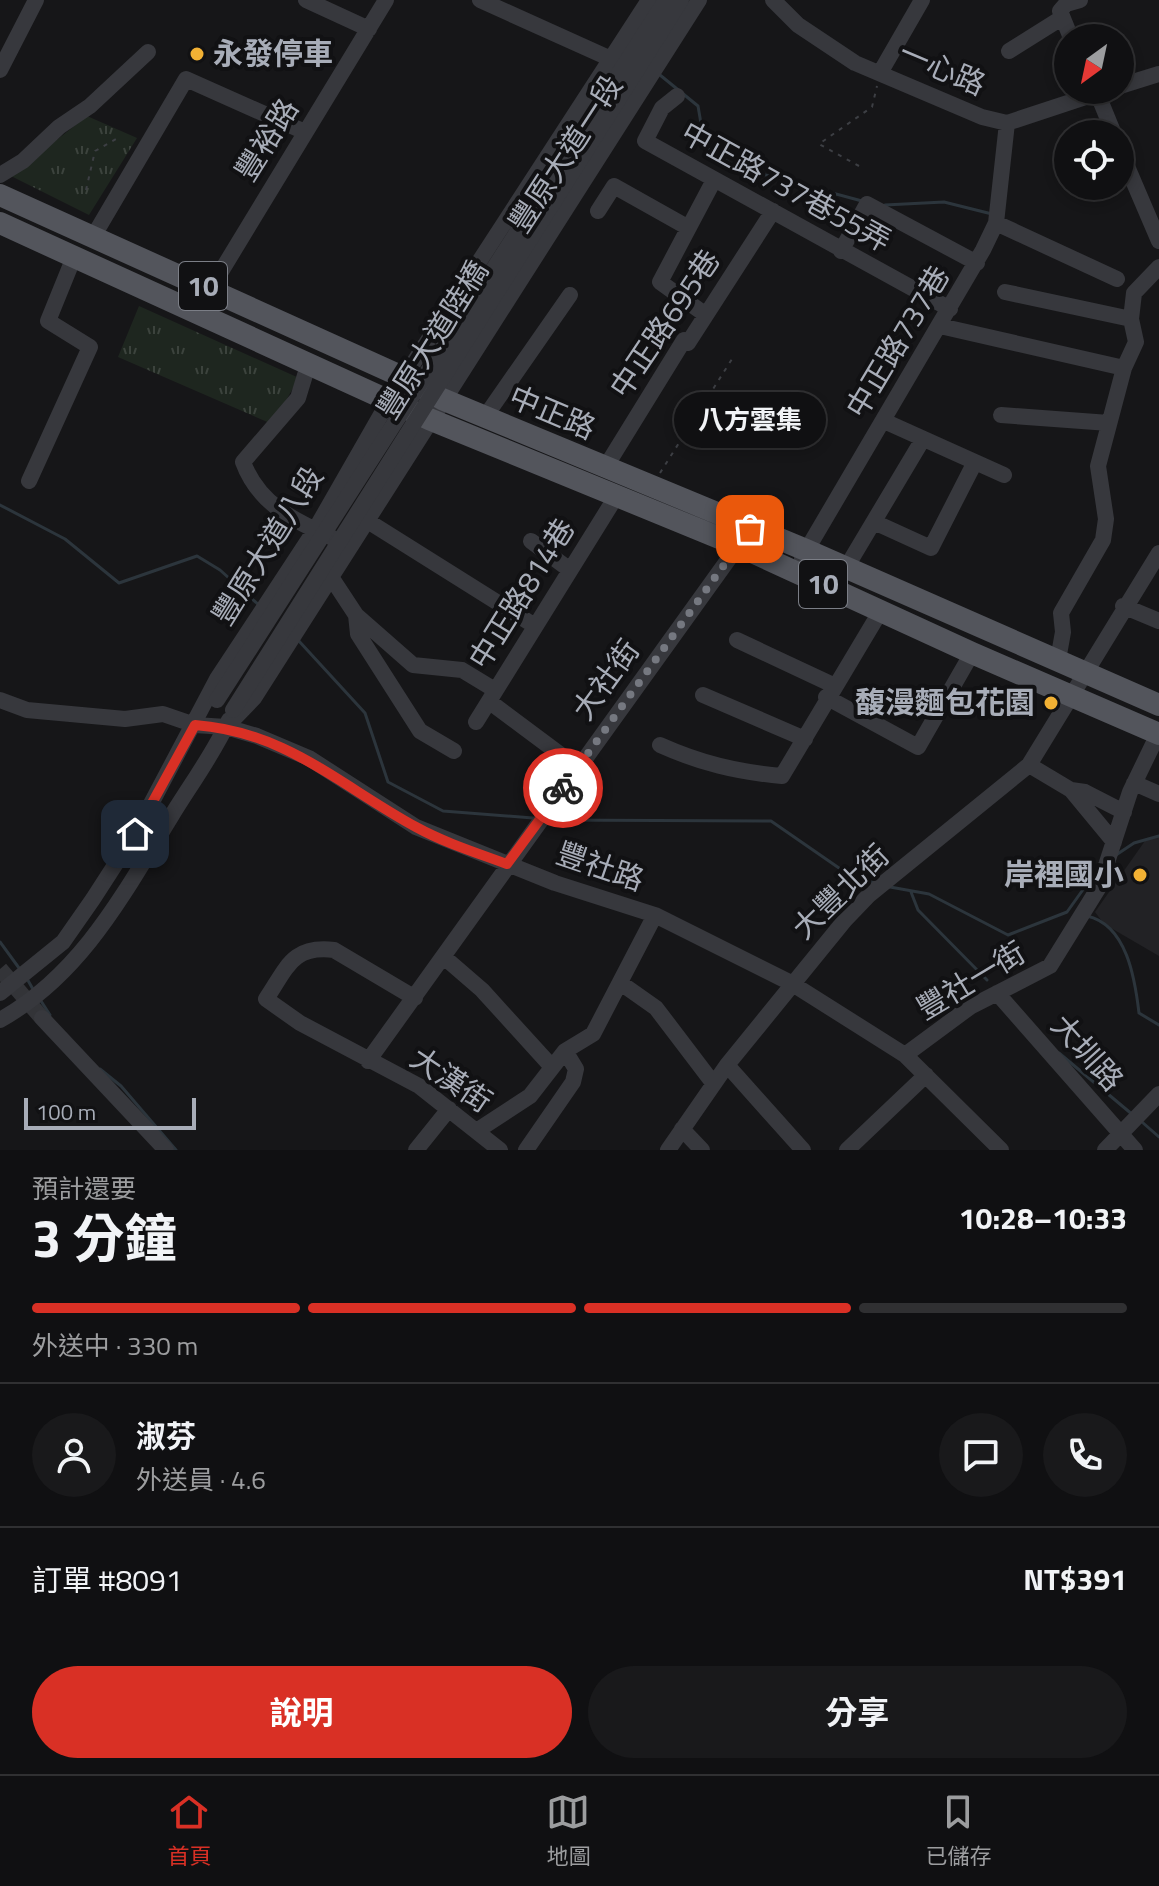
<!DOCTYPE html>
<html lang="zh-TW">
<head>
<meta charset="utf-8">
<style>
  :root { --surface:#101012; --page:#19191b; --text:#f1f3f6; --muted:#9c9d9f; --line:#303032; --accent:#d93025 }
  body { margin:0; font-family:"Titillium Web","Noto Sans TC",sans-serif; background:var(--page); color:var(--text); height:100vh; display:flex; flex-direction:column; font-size:30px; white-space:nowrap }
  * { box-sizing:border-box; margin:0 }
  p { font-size:26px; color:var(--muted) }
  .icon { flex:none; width:44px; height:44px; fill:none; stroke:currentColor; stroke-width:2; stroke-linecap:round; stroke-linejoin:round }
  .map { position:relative; height:1150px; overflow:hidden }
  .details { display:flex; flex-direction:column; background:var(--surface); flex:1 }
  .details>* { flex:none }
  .needle { width:52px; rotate:213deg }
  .fabs { position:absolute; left:1054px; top:24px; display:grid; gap:16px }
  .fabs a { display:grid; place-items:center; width:80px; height:80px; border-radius:50%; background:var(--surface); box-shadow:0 4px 12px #0003,0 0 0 2px var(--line); font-size:40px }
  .scale { position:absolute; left:24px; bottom:20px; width:172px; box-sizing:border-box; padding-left:8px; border:4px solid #a8adb8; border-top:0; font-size:22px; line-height:28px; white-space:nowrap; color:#a8adb8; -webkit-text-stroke:6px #111113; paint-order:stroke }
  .pin { position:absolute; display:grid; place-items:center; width:68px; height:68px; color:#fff; margin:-34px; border-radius:16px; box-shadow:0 4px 12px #0006 }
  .courier { position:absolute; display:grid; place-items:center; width:80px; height:80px; margin:-40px; border:6px solid #d93025; border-radius:50%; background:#fff; color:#222; box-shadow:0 2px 10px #0007 }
  .bubble { position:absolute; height:56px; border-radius:28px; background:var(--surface); box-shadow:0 4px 12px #0003,0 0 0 2px var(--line); font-size:26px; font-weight:700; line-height:56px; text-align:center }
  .summary em { font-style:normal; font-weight:700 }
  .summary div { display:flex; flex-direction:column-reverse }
  .summary { display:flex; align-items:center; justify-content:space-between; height:136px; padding:0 32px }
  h1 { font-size:52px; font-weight:700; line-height:60px }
  .bar { display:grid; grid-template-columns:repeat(4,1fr); gap:12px 8px; align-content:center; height:96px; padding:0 32px }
  .bar i { height:10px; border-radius:6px; background:var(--line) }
  .bar .active { background:var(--accent) }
  .bar p { grid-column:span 4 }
  .line { display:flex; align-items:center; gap:20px; padding:0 32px; border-top:2px solid var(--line) }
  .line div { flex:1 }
  .round { display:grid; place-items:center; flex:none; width:84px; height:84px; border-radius:42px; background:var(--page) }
  .action { display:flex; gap:16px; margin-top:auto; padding:16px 32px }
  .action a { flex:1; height:92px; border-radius:48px; background:var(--accent); color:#fff; font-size:32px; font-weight:700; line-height:92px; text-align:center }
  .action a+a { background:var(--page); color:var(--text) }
  .tabs { display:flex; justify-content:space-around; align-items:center; height:112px; border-top:2px solid var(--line); background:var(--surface); font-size:22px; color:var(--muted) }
  .tabs a { display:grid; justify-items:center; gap:4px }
  .tabs .active { color:var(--accent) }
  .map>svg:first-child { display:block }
  .built { fill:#222225 }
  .grass { fill:url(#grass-tufts) }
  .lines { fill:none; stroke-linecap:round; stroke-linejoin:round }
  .stream { stroke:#2c353c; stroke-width:3 }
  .minor-tunnel { stroke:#333438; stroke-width:16; stroke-dasharray:16 8; stroke-linecap:butt }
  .path { stroke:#3d3f44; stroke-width:2; stroke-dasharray:4 6; stroke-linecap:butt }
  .minor { stroke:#37383d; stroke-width:16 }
  .major { stroke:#53555c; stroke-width:22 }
  .minor-bridge { stroke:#37383d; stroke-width:16 }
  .done { stroke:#757880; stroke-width:8; stroke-dasharray:0 14.4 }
  .route { stroke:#d93025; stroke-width:10 }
  .poi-dot { fill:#f2b134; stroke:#111113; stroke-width:3 }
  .labels { text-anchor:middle; stroke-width:8; stroke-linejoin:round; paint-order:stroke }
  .shield { fill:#111113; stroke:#7b7e86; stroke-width:2 }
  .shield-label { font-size:28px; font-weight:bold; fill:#a8adb8 }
  .poi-label { font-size:30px; font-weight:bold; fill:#a8adb8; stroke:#111113; text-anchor:end }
  .street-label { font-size:30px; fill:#a8adb8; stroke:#111113 }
</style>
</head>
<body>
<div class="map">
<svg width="1159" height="1150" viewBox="0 0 1159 1150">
  <defs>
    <pattern id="grass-tufts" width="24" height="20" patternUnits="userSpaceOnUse" patternTransform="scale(2)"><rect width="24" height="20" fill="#1e261f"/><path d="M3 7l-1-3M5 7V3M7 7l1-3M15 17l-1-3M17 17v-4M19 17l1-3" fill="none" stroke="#3c433d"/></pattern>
  </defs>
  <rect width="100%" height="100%" fill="#161618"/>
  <path class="built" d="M1159 836V956L1104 924 1095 912 1147 838Z"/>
  <path class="grass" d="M87 116 137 138 89 215 11 176Z
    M139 306 299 378 272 424 118 357Z"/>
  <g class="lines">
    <path class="stream" d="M660 75 698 106 705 147 736 167 862 201
      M885 205 944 202 992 214
      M0 505 65 539 119 583 197 556 220 570 260 606
      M298 640 365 713 388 782 443 811 533 818
      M549 820 771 821 852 877 875 883
      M1116 855 1134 843 1159 836
      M890 887 929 894 1008 935 1067 912 1097 870
      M911 892 918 910 987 980
      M1087 916C1127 925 1135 979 1139 1013L1159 1025
      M0 942 19 968
      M26 977 34 991
      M41 1001 50 1015
      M1059 1053 1133 1115
      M100 1069 121 1086 176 1150
      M1142 1122 1159 1137"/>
    <path class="minor-tunnel" d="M0 969 42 1018"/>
    <path class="path" d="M859 166 819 144 872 107 877 86
      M86 190 95 151 116 139
      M660 473 732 359"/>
    <path class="minor" d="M306 0 369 29
      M480 0 611 59
      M773 0 798 25 855 63 982 117 1007 123 1107 90
      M1071 38 1060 11 1066 4 1080 0
      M1009 51 1060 19
      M0 70 36 0
      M880 73 922 0
      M1120 86 1159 74
      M1096 90 1114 134
      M677 96 662 108 645 141 950 309
      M1120 150 1159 241
      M0 175 23 161 59 127 90 106 148 52
      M598 211 614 186 687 227
      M996 223 1117 279
      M93 237 186 79 305 132
      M841 251 867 204 977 263
      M1005 292 1131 319
      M197 311 386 0
      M706 315 660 282 714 180
      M940 326 1124 368
      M309 362 298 398 243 462C261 511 306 525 350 546
      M1001 415 1109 423
      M485 417 570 295
      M884 421 1004 475
      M605 468 684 340 688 343 773 211
      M29 481 90 347 48 321 74 257
      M366 520 535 626
      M874 522 931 548 975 462
      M531 541 570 570
      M802 558 983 250 996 223 1007 123
      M846 568 923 439
      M331 577 356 615 413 665 462 670 495 690
      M1123 606 1159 621
      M356 615 358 634 420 731 454 751
      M737 640 833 685
      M1058 660 1063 632 1061 613 1103 540 1106 519 1098 466 1124 368 1136 342 1131 319 1134 293 1159 267
      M703 695 805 739
      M826 697 918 747 972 653
      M0 700 27 710 125 719 163 714 195 725 226 727 257 736 309 758 416 827 555 883 655 915 791 983 905 1055 1001 1150
      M494 705 577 767
      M476 722 617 495
      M227 726 254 698 699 0
      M660 745C700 763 737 772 782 776L880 612
      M1029 765 1071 790 1114 842
      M1134 783 1159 794
      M1071 790 1085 792 1124 812
      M445 958 482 990 552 1067
      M622 984 656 1008 713 1083
      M0 993 63 942 93 899 135 834 217 679 315 530 390 399 649 0
      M997 993 1135 1150
      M415 998 334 950C292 945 287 968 266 999L300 1023 419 1086 500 1150
      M42 1018 166 1150
      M0 1020C82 974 124 893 172 815 191 784 214 753 229 720
      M905 1055 970 1007 1050 966 1099 887 1130 792 1159 732
      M368 1061 743 539
      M727 1065 803 1150
      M682 1129 702 1150
      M478 1130 530 1096 565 1051 593 1034 655 915
      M416 1150 449 1109
      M526 1150 573 1082 576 1069 565 1051
      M668 1150 727 1065 845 920 869 895 1029 765 1159 553
      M847 1150 926 1075
      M1105 1150 1159 1094"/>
    <path class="major" d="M0 195 405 378 442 399 806 550 1159 705
      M0 223 429 419 739 546 972 653 1159 734"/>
    <path class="minor-bridge" d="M217 700 666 0
      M233 710 681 0"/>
  </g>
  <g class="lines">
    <path class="done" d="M563 788 750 529"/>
    <path class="route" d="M135 834 195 725C287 732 339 785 416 827 445 843 477 853 507 864L563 788"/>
  </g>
  <g class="poi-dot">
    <circle cx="197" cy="54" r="8"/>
    <circle cx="1051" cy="703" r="8"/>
    <circle cx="1140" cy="875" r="8"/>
  </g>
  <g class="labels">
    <g class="shield">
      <rect x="179" y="262" width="48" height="48" rx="6"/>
      <rect x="799" y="560" width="48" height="48" rx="6"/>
    </g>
    <g class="shield-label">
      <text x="203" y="296">10</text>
      <text x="823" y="594">10</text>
    </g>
    <g class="poi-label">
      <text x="213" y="64" text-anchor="start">永發停車</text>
      <text x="1035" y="713">馥漫麵包花園</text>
      <text x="1124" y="885">岸裡國小</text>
    </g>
    <g class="street-label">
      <text transform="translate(942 69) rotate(23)" y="10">一心路</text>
      <text transform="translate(267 140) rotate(-58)" y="10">豐裕路</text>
      <text transform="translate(566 154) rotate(-57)" y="10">豐原大道一段</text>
      <text transform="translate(786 187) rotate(29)" y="10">中正路737巷55弄</text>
      <text transform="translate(665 324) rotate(-56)" y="10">中正路695巷</text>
      <text transform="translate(433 340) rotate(-58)" y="10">豐原大道陸橋</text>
      <text transform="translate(898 342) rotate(-59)" y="10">中正路737巷</text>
      <text transform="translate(552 413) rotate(23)" y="10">中正路</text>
      <text transform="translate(268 546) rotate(-58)" y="10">豐原大道八段</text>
      <text transform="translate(522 594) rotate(-58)" y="10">中正路814巷</text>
      <text transform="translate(606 680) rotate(-54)" y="10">大社街</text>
      <text transform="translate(600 867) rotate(19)" y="10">豐社路</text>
      <text transform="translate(841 892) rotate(-44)" y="10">大豐北街</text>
      <text transform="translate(971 981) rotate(-31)" y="10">豐社一街</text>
      <text transform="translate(1087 1053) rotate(48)" y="10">大圳路</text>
      <text transform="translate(451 1080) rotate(34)" y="10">大漢街</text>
    </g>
  </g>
</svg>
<div class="fabs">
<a><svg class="needle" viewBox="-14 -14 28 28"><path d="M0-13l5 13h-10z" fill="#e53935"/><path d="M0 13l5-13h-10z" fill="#9c9d9f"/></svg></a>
<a><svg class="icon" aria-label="locate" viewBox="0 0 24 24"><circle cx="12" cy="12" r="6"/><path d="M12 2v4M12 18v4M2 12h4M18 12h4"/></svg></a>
</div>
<div class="scale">100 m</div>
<div class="pin" style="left:750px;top:529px;background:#ea580c"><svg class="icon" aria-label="bag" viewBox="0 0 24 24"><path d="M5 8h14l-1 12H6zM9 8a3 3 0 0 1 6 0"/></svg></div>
<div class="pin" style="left:135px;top:834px;background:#1f2937"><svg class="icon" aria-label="home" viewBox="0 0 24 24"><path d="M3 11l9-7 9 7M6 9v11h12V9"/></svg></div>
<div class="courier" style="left:563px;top:788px"><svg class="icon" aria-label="bike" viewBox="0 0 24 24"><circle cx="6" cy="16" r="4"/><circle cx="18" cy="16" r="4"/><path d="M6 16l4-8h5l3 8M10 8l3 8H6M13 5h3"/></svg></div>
<div class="bubble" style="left:674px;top:392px;width:152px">八方雲集</div>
</div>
<section class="details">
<div class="summary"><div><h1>3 分鐘</h1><p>預計還要</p></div><em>10:28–10:33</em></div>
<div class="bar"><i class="active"></i><i class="active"></i><i class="active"></i><i></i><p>外送中 · 330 m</p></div>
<div class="line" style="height:144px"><a class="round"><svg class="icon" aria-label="person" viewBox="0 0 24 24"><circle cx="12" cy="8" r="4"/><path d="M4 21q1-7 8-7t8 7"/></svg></a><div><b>淑芬</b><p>外送員 · 4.6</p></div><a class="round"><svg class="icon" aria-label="chat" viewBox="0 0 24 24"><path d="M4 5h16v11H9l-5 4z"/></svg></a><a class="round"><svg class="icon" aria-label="phone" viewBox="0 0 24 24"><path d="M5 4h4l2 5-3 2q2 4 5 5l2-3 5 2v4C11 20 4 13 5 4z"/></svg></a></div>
<div class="line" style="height:104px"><div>訂單 #8091</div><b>NT$391</b></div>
<div class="action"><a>說明</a><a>分享</a></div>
</section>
<nav class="tabs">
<a class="active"><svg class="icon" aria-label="home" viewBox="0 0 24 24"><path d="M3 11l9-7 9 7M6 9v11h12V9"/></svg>首頁</a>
<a><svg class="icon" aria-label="map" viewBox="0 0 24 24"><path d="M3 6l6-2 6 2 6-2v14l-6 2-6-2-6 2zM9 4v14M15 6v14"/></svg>地圖</a>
<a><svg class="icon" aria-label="saved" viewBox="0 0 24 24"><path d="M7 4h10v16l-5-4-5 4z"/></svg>已儲存</a>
</nav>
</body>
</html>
